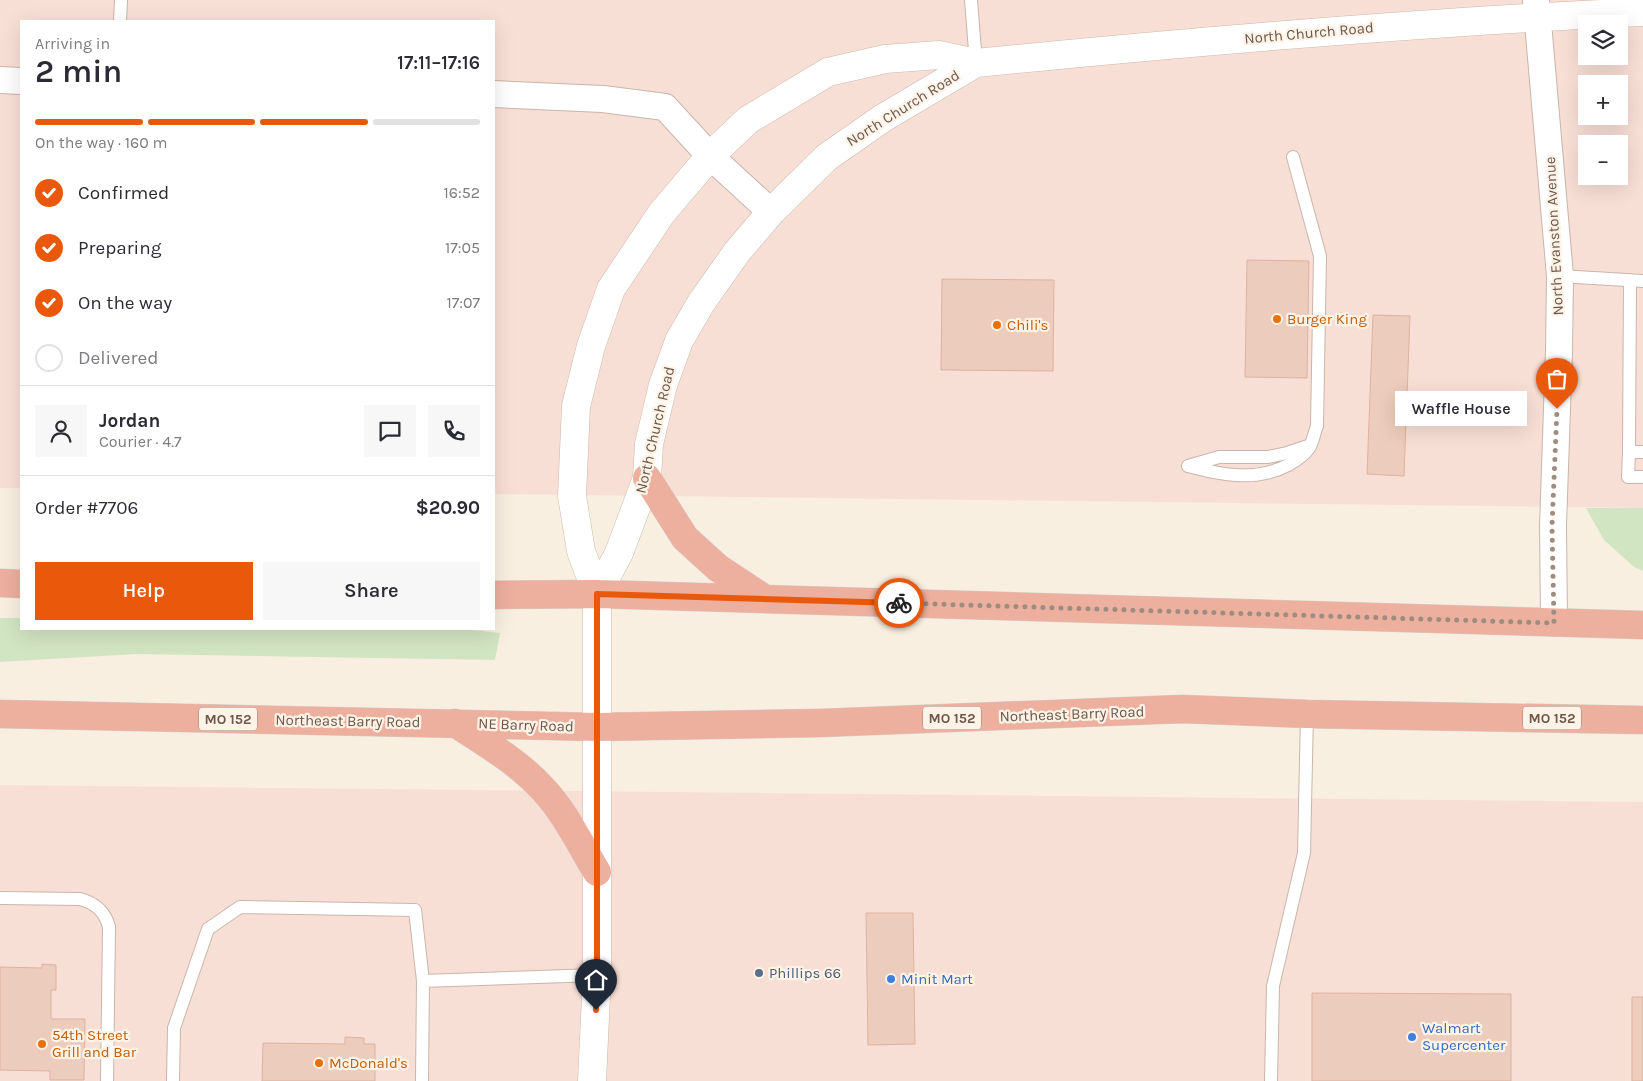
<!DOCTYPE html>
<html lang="en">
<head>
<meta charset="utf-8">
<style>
  :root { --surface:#fff; --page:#f7f7f7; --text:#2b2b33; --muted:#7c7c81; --line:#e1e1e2; --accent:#ea580c }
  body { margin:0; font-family:Karla,sans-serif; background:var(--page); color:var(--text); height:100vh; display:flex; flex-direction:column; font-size:19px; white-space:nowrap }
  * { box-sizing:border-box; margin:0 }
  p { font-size:16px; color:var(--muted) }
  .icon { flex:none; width:28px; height:28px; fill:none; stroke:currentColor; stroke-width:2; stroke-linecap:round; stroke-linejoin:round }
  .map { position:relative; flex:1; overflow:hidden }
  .drawer { position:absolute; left:20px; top:20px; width:475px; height:610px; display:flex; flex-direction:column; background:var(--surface); border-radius:0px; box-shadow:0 5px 20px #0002 }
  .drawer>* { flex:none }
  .tools { position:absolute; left:1578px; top:15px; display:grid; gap:10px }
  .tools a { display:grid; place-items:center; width:50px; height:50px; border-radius:0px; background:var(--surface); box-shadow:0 5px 20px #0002; font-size:25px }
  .pin { position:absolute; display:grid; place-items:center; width:42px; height:42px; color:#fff; margin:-51px -21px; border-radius:50% 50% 50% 0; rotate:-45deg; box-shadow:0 0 5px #0007 }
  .pin .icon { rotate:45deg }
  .courier { position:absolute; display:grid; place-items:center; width:50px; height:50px; margin:-25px; border:4px solid #ea580c; border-radius:50%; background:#fff; color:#222; box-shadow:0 1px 6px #0007 }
  .bubble { position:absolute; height:35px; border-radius:0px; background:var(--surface); box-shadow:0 5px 20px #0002; font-size:16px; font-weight:600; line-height:35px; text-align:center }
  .head em { font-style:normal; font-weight:600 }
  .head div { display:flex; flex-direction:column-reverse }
  .head { display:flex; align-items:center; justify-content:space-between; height:85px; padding:0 15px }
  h1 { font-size:32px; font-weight:600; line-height:38px }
  .bar { display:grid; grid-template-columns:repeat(4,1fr); gap:8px 5px; align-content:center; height:60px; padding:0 15px }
  .bar i { height:6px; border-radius:4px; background:var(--line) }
  .bar .selected { background:var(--accent) }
  .bar p { grid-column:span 4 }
  .line { display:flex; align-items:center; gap:12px; padding:0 15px; border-top:1px solid var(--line) }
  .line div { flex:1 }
  .round { display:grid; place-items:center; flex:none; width:52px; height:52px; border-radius:0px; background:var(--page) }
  ol { padding:0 15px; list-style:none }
  li { display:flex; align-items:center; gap:15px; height:55px }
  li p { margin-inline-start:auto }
  li .icon { padding:5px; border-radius:50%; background:var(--accent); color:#fff; stroke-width:4 }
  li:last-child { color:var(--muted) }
  li i { width:28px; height:28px; border:2px solid var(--line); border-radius:50% }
  .primary-button { display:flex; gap:10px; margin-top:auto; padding:10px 15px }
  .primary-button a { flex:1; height:58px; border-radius:0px; background:var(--accent); color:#fff; font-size:20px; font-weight:600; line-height:58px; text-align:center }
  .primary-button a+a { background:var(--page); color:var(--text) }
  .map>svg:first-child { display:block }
  .commercial { fill:#f8dfd6; fill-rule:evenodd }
  .green { fill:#d2e5c2 }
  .building { fill:#ecccbc; stroke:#dcb39e }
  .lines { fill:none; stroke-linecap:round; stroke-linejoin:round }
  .lane-casing { stroke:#c8b6aa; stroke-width:14 }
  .street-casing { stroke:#c8b6aa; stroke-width:28 }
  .secondary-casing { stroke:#cdb8aa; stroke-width:29 }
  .highway-casing { stroke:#d6d0cd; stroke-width:29 }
  .lane { stroke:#fff; stroke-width:12 }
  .street { stroke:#fff; stroke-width:26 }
  .secondary { stroke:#fff; stroke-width:28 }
  .highway { stroke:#edaf9e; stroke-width:28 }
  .done { stroke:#9f8c80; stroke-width:5; stroke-dasharray:0 9 }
  .route { stroke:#ea580c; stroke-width:6 }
  .food-dot { fill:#e8710a; stroke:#fdf3e7; stroke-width:2 }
  .service-dot { fill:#5c6f8a; stroke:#fdf3e7; stroke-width:2 }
  .shop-dot { fill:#3f7fe0; stroke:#fdf3e7; stroke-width:2 }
  .labels { text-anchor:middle; stroke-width:4.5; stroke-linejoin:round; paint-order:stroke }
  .shield { fill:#fdf3e7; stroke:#99857a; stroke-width:1 }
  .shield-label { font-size:14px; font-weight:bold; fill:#6e564b }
  .street-label { font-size:15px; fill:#6e564b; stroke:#fdf3e7 }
  .food-label { font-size:15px; fill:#c56008; stroke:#fdf3e7; text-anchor:start }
  .service-label { font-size:15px; fill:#4e5e75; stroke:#fdf3e7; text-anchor:start }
  .shop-label { font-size:15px; fill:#366cbe; stroke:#fdf3e7; text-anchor:start }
</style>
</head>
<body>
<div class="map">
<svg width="1643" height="1081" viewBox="0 0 1643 1081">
  <rect width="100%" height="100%" fill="#f9efe1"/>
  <path class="commercial" d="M0 0H1643V508L494 494V21H21V488H0ZM1586 24H1619V56H1586ZM1586 84H1619V116H1586ZM1586 144H1619V176H1586Z
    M0 785 1643 802V1081H0Z"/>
  <path class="green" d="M1586 508H1643V571L1634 567 1604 540Z
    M0 618H21V629H461L500 633 495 660 136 654 0 662Z"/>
  <path class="building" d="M1247 260 1309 261 1307 378 1245 377Z
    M942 279 1054 280 1053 371 941 370Z
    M1373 315 1410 316 1404 476 1367 474Z
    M866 913H913L915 1044 868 1045Z
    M42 964 56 965V990H51V1019H85L84 1080H50V1071L0 1070V967L42 968Z
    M1312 993 1511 994V1081H1312Z
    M1632 997H1643V1081H1632Z
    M345 1037 364 1038V1044H375V1081H262L263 1043 345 1044Z"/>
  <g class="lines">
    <g class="lane-casing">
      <path id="lane" d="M971 0 976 63
        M120 21 121 0
        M1560 276 1643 281
        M1630 280 1629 452H1643
        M1629 452 1628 477H1643
        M1188 466C1221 475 1256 482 1288 465 1295 461 1304 456 1309 448 1313 442 1314 433 1317 426L1320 256 1293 157
        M1188 466 1219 457H1268L1287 453 1308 446
        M0 898 80 899C95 903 105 911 109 927L107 1081
        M173 1081 174 1028 208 929 240 907 415 910 423 981 597 975
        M422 1081 423 981
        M1271 1081 1273 986 1304 853 1307 714"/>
    </g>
    <g class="street-casing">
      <path id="street" d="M1536 0 1560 276 1559 350 1553 526 1554 623
        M0 80 21 81
        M494 94 603 99 665 107 710 156 771 212"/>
    </g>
    <g class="secondary-casing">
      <path id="secondary" d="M597 594 619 553 647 478 649 444 663 385 679 341 701 303 737 252 771 212 827 157 883 118 976 63
        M592 1081 597 975V594L581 551 572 496 576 406 591 346 611 289 661 214 710 156 748 120 828 72 885 59 939 55 976 63C1198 41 1420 22 1643 12"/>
    </g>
    <g class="highway-casing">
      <path id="highway" d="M647 478 685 538 718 568 765 599
        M0 583 21 584
        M494 595 597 594 1643 625
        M0 714 597 727 820 723 1182 709 1307 714 1643 720
        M455 723C485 743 517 761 542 788 565 812 580 844 597 872"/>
    </g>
    <use href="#lane" class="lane"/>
    <use href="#street" class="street"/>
    <use href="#secondary" class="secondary"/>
    <use href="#highway" class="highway"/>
  </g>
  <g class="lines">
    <path class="done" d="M899 603 1554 623 1552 526 1557 409"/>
    <path class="route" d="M596 1010 597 975V594L899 603"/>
  </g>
  <g class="food-dot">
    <circle cx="1277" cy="319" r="5"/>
    <circle cx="997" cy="325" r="5"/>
    <circle cx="42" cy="1044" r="5"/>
    <circle cx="319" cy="1063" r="5"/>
  </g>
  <circle class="service-dot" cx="759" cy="973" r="5"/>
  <g class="shop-dot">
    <circle cx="891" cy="979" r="5"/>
    <circle cx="1412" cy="1037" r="5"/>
  </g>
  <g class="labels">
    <g class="shield">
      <rect x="923" y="706.5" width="58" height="23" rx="4"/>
      <rect x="1523" y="706.5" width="58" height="23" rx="4"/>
      <rect x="199" y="707.5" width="58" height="23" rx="4"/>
    </g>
    <g class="shield-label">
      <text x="952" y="723">MO 152</text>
      <text x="1552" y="723">MO 152</text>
      <text x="228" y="724">MO 152</text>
    </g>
    <g class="street-label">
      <text transform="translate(1309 33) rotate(-5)" y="5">North Church Road</text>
      <text transform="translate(903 108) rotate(-32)" y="5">North Church Road</text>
      <text transform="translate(1554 236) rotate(-93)" y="5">North Evanston Avenue</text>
      <text transform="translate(655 430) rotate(-77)" y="5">North Church Road</text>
      <text transform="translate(1072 714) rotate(-2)" y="5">Northeast Barry Road</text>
      <text transform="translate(348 721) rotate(1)" y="5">Northeast Barry Road</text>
      <text transform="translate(526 725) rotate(2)" y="5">NE Barry Road</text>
    </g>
    <g class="food-label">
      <text x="1287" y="324">Burger King</text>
      <text x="1007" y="330">Chili's</text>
      <text x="52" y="1040">54th Street<tspan x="52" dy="17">Grill and Bar</tspan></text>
      <text x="329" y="1068">McDonald's</text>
    </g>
    <g class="service-label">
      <text x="769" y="978">Phillips 66</text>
    </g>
    <g class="shop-label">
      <text x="901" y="984">Minit Mart</text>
      <text x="1422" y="1033">Walmart<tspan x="1422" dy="17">Supercenter</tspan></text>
    </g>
  </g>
</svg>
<div class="tools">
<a><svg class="icon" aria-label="layers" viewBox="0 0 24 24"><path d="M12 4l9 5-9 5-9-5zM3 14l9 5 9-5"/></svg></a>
<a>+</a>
<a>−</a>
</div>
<div class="pin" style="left:1557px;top:409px;background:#ea580c"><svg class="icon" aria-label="bag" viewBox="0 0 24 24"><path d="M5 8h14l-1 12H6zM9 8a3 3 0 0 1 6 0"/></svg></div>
<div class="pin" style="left:596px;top:1010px;background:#1f2937"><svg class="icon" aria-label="home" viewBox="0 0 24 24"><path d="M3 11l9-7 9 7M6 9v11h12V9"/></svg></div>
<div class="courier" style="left:899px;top:603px"><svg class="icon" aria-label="bike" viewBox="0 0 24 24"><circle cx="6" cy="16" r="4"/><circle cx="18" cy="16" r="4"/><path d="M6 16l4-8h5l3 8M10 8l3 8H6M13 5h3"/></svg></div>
<div class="bubble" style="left:1395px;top:391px;width:132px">Waffle House</div>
<section class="drawer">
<div class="head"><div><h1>2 min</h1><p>Arriving in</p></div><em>17:11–17:16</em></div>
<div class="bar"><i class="selected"></i><i class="selected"></i><i class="selected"></i><i></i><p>On the way · 160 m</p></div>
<ol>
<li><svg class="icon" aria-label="check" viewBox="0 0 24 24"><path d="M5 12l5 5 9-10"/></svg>Confirmed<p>16:52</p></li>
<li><svg class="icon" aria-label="check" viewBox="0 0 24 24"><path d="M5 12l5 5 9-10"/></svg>Preparing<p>17:05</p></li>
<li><svg class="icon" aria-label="check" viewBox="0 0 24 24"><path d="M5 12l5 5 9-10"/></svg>On the way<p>17:07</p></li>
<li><i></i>Delivered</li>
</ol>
<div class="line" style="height:90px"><a class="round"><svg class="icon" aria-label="person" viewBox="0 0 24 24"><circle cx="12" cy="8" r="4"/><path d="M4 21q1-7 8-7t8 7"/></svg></a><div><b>Jordan</b><p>Courier · 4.7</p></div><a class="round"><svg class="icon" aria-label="chat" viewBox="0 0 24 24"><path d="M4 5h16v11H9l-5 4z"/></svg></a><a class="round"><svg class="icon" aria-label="phone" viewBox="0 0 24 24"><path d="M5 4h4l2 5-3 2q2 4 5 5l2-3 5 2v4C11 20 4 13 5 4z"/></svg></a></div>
<div class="line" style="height:65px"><div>Order #7706</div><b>$20.90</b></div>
<div class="primary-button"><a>Help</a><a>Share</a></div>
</section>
</div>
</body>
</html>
